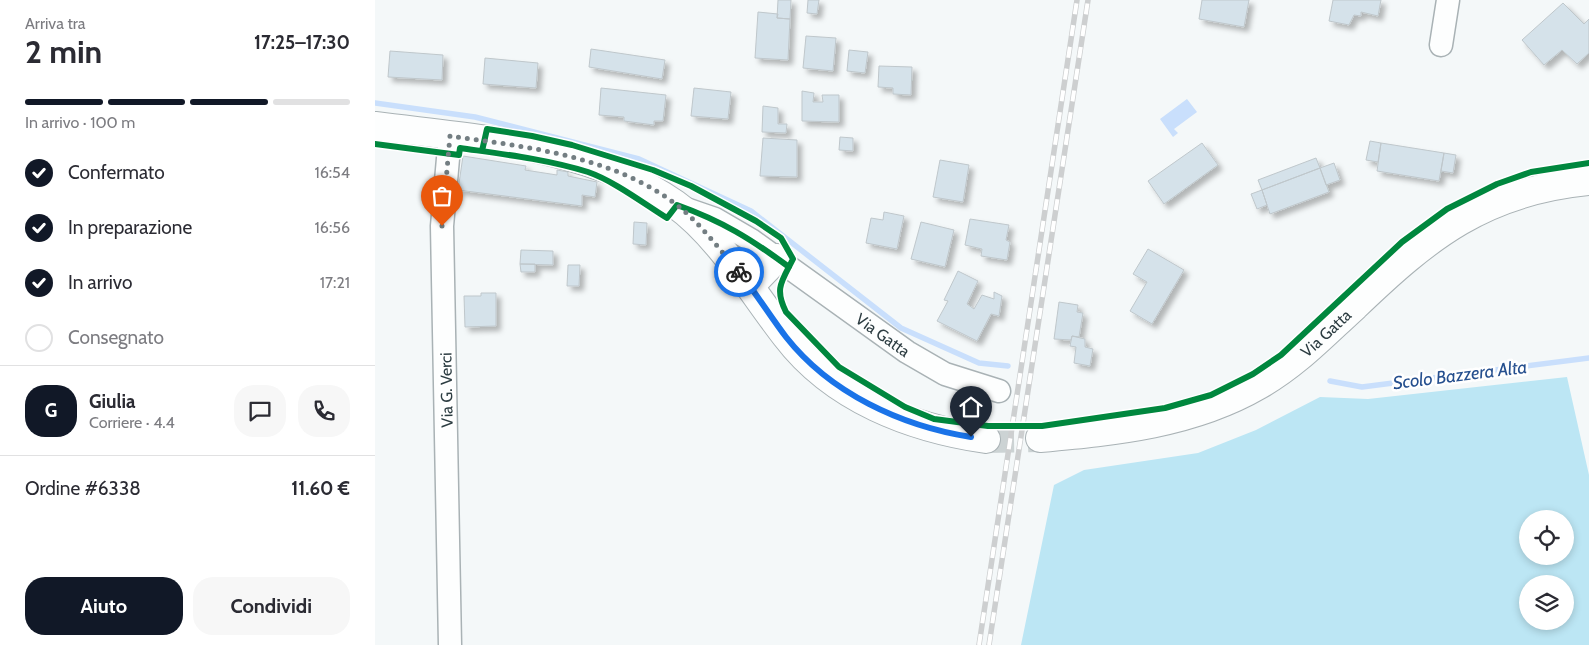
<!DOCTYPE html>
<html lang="it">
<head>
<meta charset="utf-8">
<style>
  :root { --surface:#fff; --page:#f7f7f7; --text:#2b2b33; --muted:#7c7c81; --line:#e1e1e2; --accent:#111827 }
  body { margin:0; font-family:Cabin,sans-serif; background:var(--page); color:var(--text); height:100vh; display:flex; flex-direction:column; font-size:19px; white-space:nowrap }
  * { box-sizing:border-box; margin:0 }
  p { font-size:16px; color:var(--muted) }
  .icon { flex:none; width:28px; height:28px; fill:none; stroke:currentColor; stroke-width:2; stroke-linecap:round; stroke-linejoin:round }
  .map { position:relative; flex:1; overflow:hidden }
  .side { display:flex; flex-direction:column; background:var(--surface); width:375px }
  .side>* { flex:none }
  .buttons { position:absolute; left:1144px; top:510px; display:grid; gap:10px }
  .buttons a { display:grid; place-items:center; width:55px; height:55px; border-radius:50%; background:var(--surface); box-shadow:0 2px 8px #0003; font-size:25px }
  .pin { position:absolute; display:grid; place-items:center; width:42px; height:42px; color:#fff; margin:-51px -21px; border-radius:50% 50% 50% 0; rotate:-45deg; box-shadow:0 0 5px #0007 }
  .pin .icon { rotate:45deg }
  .courier { position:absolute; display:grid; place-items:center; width:50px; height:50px; margin:-25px; border:4px solid #1a73e8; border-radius:50%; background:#fff; color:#222; box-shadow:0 1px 6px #0007 }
  .summary em { font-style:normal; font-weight:700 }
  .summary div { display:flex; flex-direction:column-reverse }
  .summary { display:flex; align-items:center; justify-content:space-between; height:85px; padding:0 25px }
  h1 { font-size:32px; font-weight:700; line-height:38px }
  .bar { display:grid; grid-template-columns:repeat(4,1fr); gap:8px 5px; align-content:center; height:60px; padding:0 25px }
  .bar i { height:6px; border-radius:4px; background:var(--line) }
  .bar .on { background:var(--accent) }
  .bar p { grid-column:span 4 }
  .line { display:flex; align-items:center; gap:12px; padding:0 25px; border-top:1px solid var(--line) }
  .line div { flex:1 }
  .round { display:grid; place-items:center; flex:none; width:52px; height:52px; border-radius:20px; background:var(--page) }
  ol { padding:0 25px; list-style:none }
  li { display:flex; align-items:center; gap:15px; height:55px }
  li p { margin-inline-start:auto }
  li .icon { padding:5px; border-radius:50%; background:var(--accent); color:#fff; stroke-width:4 }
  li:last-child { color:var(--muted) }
  li i { width:28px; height:28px; border:2px solid var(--line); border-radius:50% }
  .cta { display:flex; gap:10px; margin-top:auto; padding:10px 25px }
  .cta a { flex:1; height:58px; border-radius:20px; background:var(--accent); color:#fff; font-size:20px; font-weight:700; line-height:58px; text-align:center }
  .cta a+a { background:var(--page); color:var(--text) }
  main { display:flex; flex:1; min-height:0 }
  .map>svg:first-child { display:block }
  .green { fill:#bce6f4; fill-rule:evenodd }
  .water { fill:#c9dffc }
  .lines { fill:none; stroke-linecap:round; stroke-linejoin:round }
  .stream { stroke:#c9dffc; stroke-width:5.5 }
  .building { fill:#d5e2ea; stroke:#bfc7cb; filter:url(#shadow) }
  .secondary-tunnel { stroke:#ccd3d4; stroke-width:28; stroke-dasharray:28 14; stroke-linecap:butt }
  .street-casing { stroke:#a9b2b5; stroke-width:25 }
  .secondary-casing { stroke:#a9b2b5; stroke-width:30 }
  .street { stroke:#fdfefe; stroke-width:22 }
  .secondary { stroke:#fdfefe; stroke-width:28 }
  .rail-casing { stroke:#cdcfd0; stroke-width:5.5 }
  .rail { stroke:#fff; stroke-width:4; stroke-dasharray:11; stroke-linecap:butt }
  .cycleway-casing { stroke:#fff; stroke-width:9 }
  .cycleway { stroke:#00873e; stroke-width:6 }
  .done { stroke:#737e82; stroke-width:5; stroke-dasharray:0 9 }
  .route { stroke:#1a73e8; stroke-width:6 }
  .labels { text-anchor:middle; stroke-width:5; stroke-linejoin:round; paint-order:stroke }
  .street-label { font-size:16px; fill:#2d3d42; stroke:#fff }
  .water-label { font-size:18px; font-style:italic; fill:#254f8e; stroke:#fff }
</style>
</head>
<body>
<main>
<section class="side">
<div class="summary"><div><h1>2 min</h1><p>Arriva tra</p></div><em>17:25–17:30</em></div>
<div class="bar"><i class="on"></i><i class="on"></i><i class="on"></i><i></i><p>In arrivo · 100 m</p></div>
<ol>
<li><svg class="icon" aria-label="check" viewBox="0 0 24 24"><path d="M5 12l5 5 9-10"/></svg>Confermato<p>16:54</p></li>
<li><svg class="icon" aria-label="check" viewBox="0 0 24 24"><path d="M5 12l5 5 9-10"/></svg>In preparazione<p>16:56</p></li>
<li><svg class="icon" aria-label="check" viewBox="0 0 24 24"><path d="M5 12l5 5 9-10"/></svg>In arrivo<p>17:21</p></li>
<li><i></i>Consegnato</li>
</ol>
<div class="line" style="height:90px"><b class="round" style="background:var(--accent);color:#fff">G</b><div><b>Giulia</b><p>Corriere · 4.4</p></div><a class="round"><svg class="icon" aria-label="chat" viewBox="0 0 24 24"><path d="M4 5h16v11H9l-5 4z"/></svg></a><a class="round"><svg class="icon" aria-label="phone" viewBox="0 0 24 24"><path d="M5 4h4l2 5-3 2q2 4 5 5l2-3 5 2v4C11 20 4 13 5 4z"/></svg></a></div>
<div class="line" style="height:65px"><div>Ordine #6338</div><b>11.60 €</b></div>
<div class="cta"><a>Aiuto</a><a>Condividi</a></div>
</section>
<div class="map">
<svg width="1214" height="645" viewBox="0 0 1214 645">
  <defs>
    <filter id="shadow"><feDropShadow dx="4.5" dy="4.5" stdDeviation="2.5" flood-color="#0004"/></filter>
  </defs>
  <rect width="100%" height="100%" fill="#f4f8f9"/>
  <path class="green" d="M1192 377 1214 475V645H646L679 485 709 470 823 453 881 430 945 397 993 399ZM1152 519H1190V556H1152ZM1152 584H1190V621H1152Z"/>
  <path class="water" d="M812 99 822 112 799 129 803 133 798 137 785 119Z"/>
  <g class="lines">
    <path class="stream" d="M0 103 100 117 264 159 376 211 526 328 604 363 633 366
      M955 381 987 387 1214 358"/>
  </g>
  <path class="building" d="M403 0H416L415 19 402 18Z
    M433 0H444L442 14 432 13Z
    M827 0H874L869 27 824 19Z
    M958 0H1006L1003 16 986 12V16L979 15 974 25 954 21Z
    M1188 3 1209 24 1214 19V53L1202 64 1187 50 1169 65 1147 40Z
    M383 12 403 14 402 18 415 19 413 60 380 58Z
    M431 36 461 38 458 71 428 68Z
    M216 49 290 60 287 79 214 67Z
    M474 50 493 52 490 73 472 71Z
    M15 51 68 55 67 80 13 77Z
    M110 58 163 63 161 88 108 84Z
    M504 66 537 67 536 95 518 94V88L503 87Z
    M226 88 291 95 288 121H279V125L249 121V117L224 115Z
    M319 88 356 92 353 119 316 116Z
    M427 91 439 93 438 102H448L447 95H464V122L427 121Z
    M388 106 403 108V124H412L411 133 387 132Z
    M465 137 478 138V151L464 150Z
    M388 138 422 140V177L385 176Z
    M995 141 1006 143 1003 162 991 160Z
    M827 143 843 165 789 204 773 181Z
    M1006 143 1069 153 1064 181 1002 171Z
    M1069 153 1081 155 1078 173 1066 171Z
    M88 156 151 166 150 170 182 175V170L193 172V176L222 182 220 197 207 195V206L83 190Z
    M941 158 945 168 887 190 883 180Z
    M565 160 594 165 588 202 558 197Z
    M959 163 965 180 951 185 945 168Z
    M945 168 954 192 895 214 887 190Z
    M887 190 892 205 882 209 876 194Z
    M509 212 529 216 522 249 491 243 496 218 508 220Z
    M595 219 634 225 631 240 635 242 632 260 606 256 607 249 590 245Z
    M259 222 272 223 271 245 258 244Z
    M546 222 579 230 570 267 536 259Z
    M773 249 809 270 777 324 755 311 772 282 758 274Z
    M146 250 178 251V265L145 264Z
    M145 264H160V272H146Z
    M193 265H205L204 286H192Z
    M583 271 603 281 592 304 599 309 607 295 619 299V292L627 296 624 316 616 314 602 341 562 321 573 301 569 300Z
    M106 293H121V326L90 327 89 296H106Z
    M684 302 703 305 702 312 708 313 704 337 697 336 696 340 679 339Z
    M697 336 710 339V347L718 349 715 366 699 363 701 347 695 346Z"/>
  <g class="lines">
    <path class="secondary-tunnel" d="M611 439 665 438"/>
    <g class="street-casing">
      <g id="street">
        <path d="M1066 45 1073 0"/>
        <path id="s1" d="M308 208 340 219 376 240 532 352 570 374 624 391"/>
        <path d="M75 645 67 226 75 136"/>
      </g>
    </g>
    <g class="secondary-casing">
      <g id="secondary">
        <path d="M0 126C101 139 214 144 300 204 344 235 378 294 411 336 459 399 536 428 611 439"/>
        <path d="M375 286 402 258"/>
        <path id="s2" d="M665 438C741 431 817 424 884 385 921 364 949 334 980 306 1053 236 1109 191 1214 181"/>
      </g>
    </g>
    <use href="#street" class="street"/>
    <use href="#secondary" class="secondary"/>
    <g class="rail-casing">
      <path id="rail" d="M604 645 702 0
        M614 645 713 0"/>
    </g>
    <use href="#rail" class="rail"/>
    <g class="cycleway-casing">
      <path id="cycleway" d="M0 144 84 155 85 148C127 154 171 159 213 172 239 181 268 203 292 218L302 205C347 221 376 239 414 267
        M107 151 112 129 157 136 197 145 278 170 316 186 381 221 406 238 418 259C407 281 399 288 411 312L464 367 530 407 559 419 613 426H667L790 408 836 395 878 374 906 355 1027 242 1072 209 1122 184 1156 172 1214 163"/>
    </g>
    <use href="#cycleway" class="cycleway"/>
  </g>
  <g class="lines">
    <path class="done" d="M67 226 75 136C153 147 238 156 302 205 326 224 344 249 364 272"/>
    <path class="route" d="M364 272C381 293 395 316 411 337 455 393 526 426 596 437"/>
  </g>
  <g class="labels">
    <g class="street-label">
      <text dy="6" stroke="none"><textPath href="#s2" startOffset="312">Via Gatta</textPath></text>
      <text dy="6" stroke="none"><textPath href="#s1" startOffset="238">Via Gatta</textPath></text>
      <text transform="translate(71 390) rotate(-91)" y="6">Via G. Verci</text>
    </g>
    <g class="water-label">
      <text transform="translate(1085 375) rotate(-7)" y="6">Scolo Bazzera Alta</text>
    </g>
  </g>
</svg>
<div class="buttons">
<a><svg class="icon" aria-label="locate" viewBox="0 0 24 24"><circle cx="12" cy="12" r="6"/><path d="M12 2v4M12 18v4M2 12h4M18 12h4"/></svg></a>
<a><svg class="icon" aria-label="layers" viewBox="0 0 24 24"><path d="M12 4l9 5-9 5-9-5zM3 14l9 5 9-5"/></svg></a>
</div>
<div class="pin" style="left:67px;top:226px;background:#ea580c"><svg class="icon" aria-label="bag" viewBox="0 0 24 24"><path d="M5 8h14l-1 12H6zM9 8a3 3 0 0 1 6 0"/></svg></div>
<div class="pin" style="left:596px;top:437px;background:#1f2937"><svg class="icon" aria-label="home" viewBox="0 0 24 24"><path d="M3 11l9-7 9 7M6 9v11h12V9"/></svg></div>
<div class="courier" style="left:364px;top:272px"><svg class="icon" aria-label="bike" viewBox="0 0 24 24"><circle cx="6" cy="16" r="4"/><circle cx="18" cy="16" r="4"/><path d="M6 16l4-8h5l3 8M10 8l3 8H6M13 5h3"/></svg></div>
</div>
</main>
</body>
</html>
